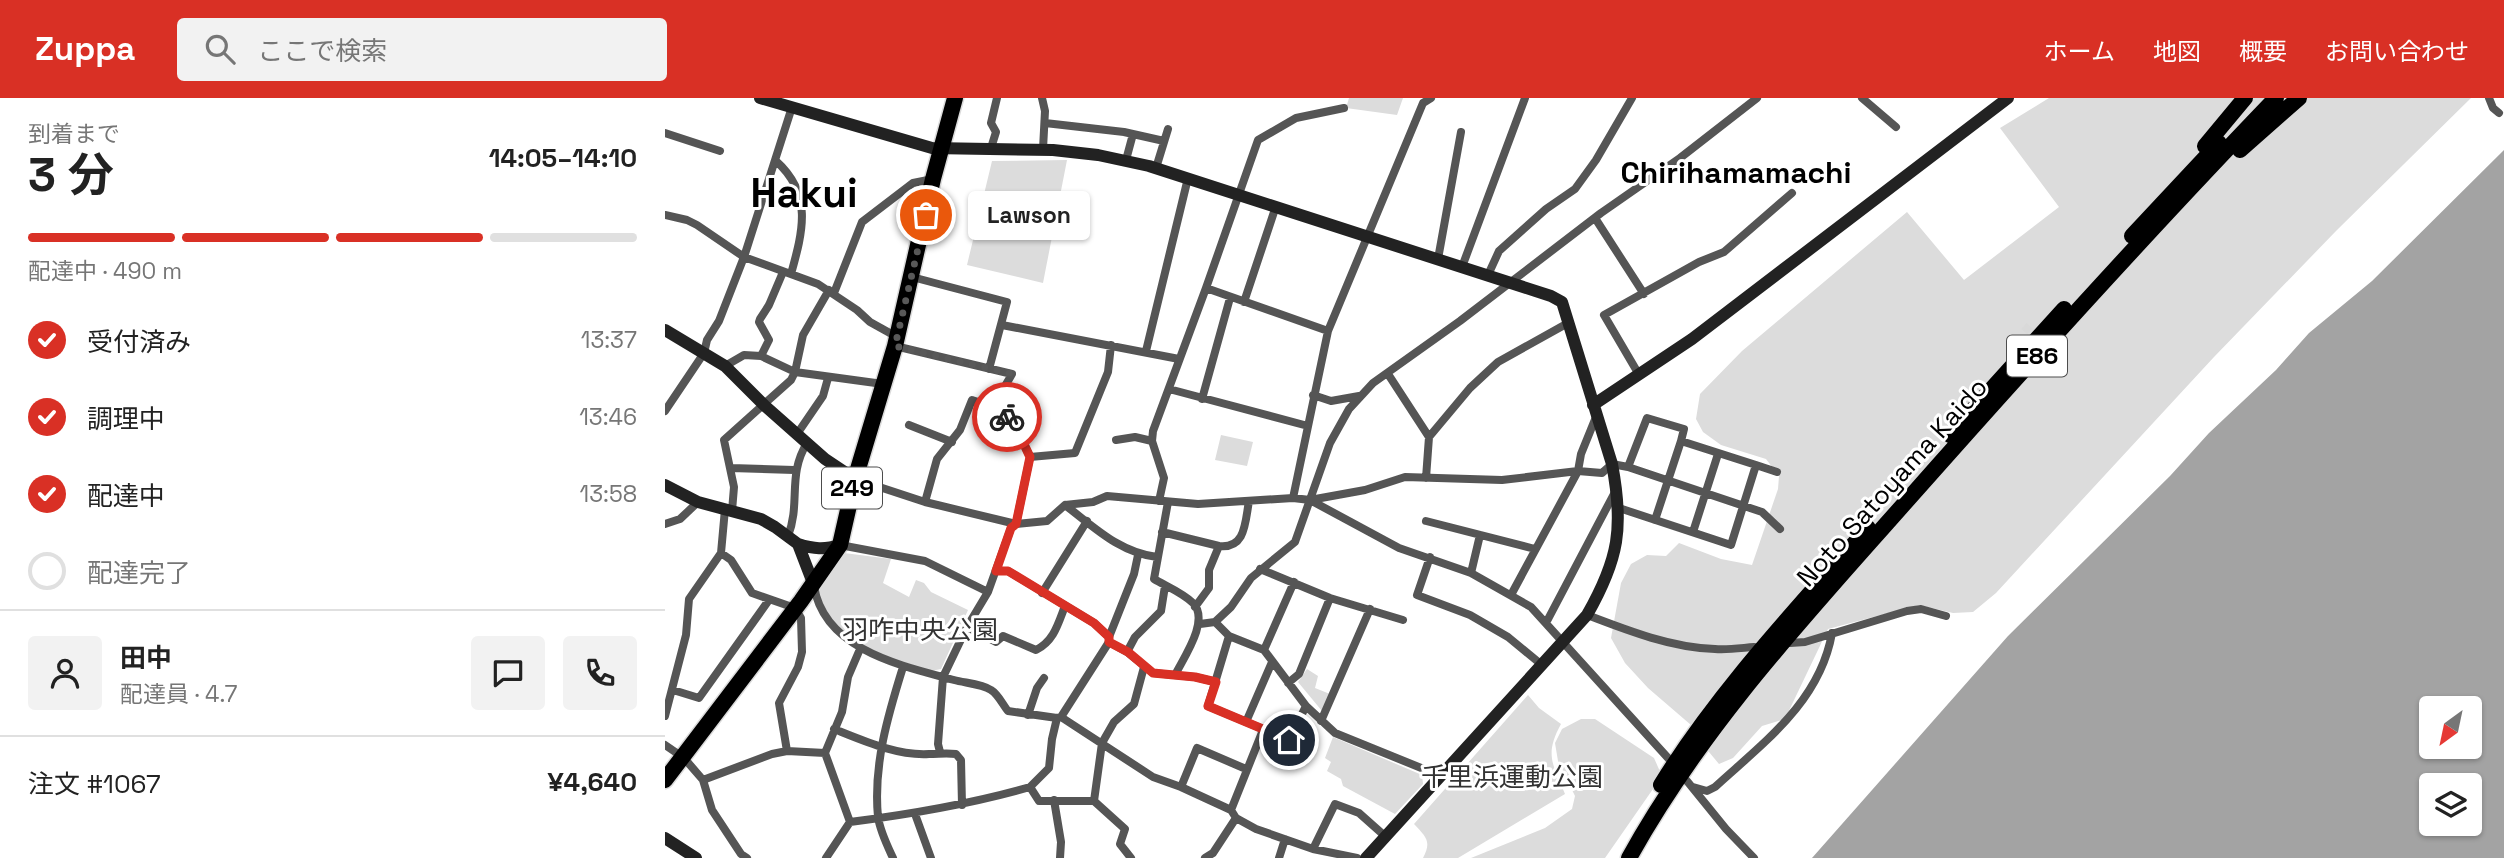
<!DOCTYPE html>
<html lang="ja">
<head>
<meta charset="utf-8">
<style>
  :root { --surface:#fff; --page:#f2f2f2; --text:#222; --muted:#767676; --line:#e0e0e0; --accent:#d93025 }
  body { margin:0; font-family:"Space Grotesk","Noto Sans JP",sans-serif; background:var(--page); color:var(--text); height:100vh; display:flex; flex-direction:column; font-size:26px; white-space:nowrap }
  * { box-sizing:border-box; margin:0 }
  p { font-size:23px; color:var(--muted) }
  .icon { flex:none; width:38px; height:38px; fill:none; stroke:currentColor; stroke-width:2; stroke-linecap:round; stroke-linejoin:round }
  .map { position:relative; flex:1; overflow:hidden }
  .drawer { display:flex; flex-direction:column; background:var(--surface); width:665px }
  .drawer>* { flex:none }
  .needle { width:46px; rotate:213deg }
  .fabs { position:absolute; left:1754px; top:598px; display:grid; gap:14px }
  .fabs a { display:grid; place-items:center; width:63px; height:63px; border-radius:7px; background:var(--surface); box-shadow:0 2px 5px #0004; font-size:35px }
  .pin { position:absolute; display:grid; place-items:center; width:60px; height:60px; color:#fff; margin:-30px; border:4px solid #fff; border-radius:50%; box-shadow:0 2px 7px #0007 }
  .courier { position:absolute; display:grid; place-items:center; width:70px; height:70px; margin:-35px; border:5px solid #d93025; border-radius:50%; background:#fff; color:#222; box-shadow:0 2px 9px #0007 }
  .bubble { position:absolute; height:49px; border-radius:7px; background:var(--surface); box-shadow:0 2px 5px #0004; font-size:23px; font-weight:700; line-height:49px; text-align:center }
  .overview em { font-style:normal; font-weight:700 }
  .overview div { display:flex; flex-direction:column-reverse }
  .overview { display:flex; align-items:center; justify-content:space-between; height:119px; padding:0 28px }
  h1 { font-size:46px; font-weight:700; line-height:52px }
  .bar { display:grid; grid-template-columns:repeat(4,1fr); gap:10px 7px; align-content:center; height:84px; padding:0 28px }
  .bar i { height:9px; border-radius:5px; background:var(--line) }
  .bar .active { background:var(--accent) }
  .bar p { grid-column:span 4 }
  .line { display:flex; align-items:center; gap:18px; padding:0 28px; border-top:2px solid var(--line) }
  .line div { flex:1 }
  .round { display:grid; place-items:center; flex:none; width:74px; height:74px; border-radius:7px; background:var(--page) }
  ol { padding:0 28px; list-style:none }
  li { display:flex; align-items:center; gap:21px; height:77px }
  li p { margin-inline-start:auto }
  li .icon { padding:7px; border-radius:50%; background:var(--accent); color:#fff; stroke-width:4 }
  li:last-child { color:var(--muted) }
  li i { width:38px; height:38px; border:4px solid var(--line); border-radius:50% }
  header { display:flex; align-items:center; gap:42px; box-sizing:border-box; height:98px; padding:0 35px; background:var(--accent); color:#fff }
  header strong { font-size:33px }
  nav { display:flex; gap:38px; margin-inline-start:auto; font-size:24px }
  .search { width:490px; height:63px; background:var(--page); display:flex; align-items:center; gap:18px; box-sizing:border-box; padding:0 24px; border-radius:7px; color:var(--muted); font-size:26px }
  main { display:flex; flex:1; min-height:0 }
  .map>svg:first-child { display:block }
  .green { fill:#dcdcdc }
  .water { fill:#a3a3a3; fill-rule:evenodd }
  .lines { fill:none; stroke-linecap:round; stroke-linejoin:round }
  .street-tunnel { stroke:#d9d9d9; stroke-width:8; stroke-dasharray:8 4; stroke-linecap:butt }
  .highway-casing { stroke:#dbdbdb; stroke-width:19 }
  .street { stroke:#555; stroke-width:8 }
  .secondary { stroke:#222; stroke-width:12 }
  .highway { stroke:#000; stroke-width:16 }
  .done { stroke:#595959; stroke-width:7; stroke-dasharray:0 12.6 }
  .route { stroke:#d93025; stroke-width:9 }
  .labels { text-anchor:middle; stroke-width:6; stroke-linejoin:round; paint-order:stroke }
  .shield { fill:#fff; stroke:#4c4c4c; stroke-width:2 }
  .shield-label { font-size:24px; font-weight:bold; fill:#000 }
  .street-label { font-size:26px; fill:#000; stroke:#fff }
  .park-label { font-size:26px; fill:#333; stroke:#fff }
  .quarter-label { font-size:30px; font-weight:bold; fill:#000; stroke:#fff }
  .town-label { font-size:40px; font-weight:bold; fill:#000; stroke:#fff }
</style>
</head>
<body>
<header>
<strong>Zuppa</strong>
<div class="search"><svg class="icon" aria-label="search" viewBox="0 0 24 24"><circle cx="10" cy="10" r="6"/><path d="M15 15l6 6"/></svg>ここで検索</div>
<nav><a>ホーム</a><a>地図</a><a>概要</a><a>お問い合わせ</a></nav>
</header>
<main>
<section class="drawer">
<div class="overview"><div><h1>3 分</h1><p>到着まで</p></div><em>14:05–14:10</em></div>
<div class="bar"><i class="active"></i><i class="active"></i><i class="active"></i><i></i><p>配達中 · 490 m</p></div>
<ol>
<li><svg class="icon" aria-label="check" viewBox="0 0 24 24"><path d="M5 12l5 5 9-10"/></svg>受付済み<p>13:37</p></li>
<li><svg class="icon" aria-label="check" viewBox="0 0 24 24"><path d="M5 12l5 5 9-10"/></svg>調理中<p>13:46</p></li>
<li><svg class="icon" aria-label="check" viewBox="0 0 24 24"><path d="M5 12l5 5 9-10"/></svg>配達中<p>13:58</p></li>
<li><i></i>配達完了</li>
</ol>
<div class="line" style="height:126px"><a class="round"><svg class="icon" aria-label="person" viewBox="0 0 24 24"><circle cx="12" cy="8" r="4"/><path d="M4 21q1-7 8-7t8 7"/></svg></a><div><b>田中</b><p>配達員 · 4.7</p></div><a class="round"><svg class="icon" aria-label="chat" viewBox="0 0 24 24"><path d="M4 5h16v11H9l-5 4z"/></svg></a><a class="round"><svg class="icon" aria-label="phone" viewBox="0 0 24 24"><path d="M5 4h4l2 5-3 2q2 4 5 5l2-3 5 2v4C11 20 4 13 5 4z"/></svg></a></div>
<div class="line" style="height:91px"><div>注文 #1067</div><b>¥4,640</b></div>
</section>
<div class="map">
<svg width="1839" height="760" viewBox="0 0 1839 760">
  <rect width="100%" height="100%" fill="#fff"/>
  <path class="green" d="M684 0H738L732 17 681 10Z
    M1384 0H1806L1672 132 1549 259 1331 495 1308 514 1288 515 1254 507 1163 531 1120 621 1097 628 1068 660 1054 666 1034 642 1026 627 983 590 960 565 946 540 956 485 966 466 982 457 1001 458 1014 445 1056 461 1087 467 1113 391 1114 378 1101 361 1056 347 1038 334 1031 321 1035 296 1077 253 1242 114 1299 182 1394 109 1335 30Z
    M402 62 378 185 302 167 327 63Z
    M556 337 588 344 582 368 550 362Z
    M179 455 226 461 218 485 244 499 251 482 259 485 266 494 303 512 276 571 266 573 200 552 164 521 154 503 153 490Z
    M642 571 653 578 650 590 665 596 657 613 633 584Z
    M863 597 874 610 896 626C879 657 888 666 900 696L793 760H758C767 743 761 739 749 726Z
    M916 621H930L989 660 997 678 940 760H806L880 730 907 711 910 698 893 663 890 645 897 631Z
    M668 639 757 677 758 686 730 716 678 688 676 681 662 673 666 664 660 660Z"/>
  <path class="water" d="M1839 52V760H1147L1343 538 1505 378 1544 335 1611 272 1644 235 1707 183ZM1766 611H1804V649H1766ZM1766 688H1804V726H1766Z"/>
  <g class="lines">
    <path class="street-tunnel" d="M1359 228 1390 256"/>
    <g class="highway-casing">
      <path id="highway" d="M1540 48 1580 0
        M1575 52 1634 0
        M1467 138 1554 45
        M1285 337 1399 211
        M0 682 136 503 175 447 190 381 230 248 268 81 290 0
        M996 687C1054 593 1130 513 1203 430
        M964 760C1037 628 1140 518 1239 406 1361 268 1484 132 1611 0"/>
    </g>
    <path class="street" d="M377 0 380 13 378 51
      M1197 0 1231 29
      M1824 0 1828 10 1834 15
      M380 25 459 34 499 43
      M0 35 55 53
      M326 50 331 34 326 25 332 0
      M461 62 468 36
      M111 63C148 96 138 133 126 176
      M491 70 503 31
      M0 117 22 122 32 127 79 159 153 186 192 212 205 224 232 239
      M930 120 979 196
      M773 161 796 34
      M797 169 860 0
      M823 177 834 153 881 111 910 91 931 62 967 0
      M247 179 342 204 324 271
      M541 190 663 233
      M169 195 197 124 248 85 268 81
      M579 204 611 108
      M337 227 514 261
      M230 248 347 276 328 309
      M481 253 523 80
      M96 258 104 242 94 224 95 221 104 207 118 174
      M60 268 79 257 96 258 130 274 218 286
      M973 275 939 217 1034 164 1059 154 1127 95
      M723 276 764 339
      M504 291 643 328
      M648 297 666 303 694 298
      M537 301 565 200
      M0 313 39 255 42 242 54 223 79 159 127 9
      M244 327 287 344
      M132 336 158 298 163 280
      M451 342 470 339 487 343
      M365 359 410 355 443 274 446 247
      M1091 367 1112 374
      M963 369 982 320 1019 331 1016 343
      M66 370 129 372
      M761 380 764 339 805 290 833 264 903 225
      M190 381 260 404 351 426 382 423 400 407 428 404 442 398 533 406 628 400 645 402 700 392 740 379 837 382 913 373 937 375 947 366 963 369 1097 414 1115 431
      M628 400 663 233 758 5 766 0
      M645 402 734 450 806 475 866 509 1003 660
      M494 403 499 380 487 343 488 333 541 190 593 42 631 20 679 10
      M260 404 272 361 295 332 307 302 328 309 348 323 365 359 351 426 346 430 323 494 302 529 278 579 273 646 275 654
      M503 404 489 481C501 488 518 495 528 505 545 522 519 559 510 577
      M400 407C429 429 455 455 492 459
      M954 410 1066 447 1091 367 1016 343 990 422
      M67 413 69 389 59 342 126 282 130 274 138 237 164 192
      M761 423 870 451
      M0 426 15 421 33 404
      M497 434 554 448C581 451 580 424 584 403
      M1028 434 1053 356
      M123 438C136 405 122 377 142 345
      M175 447 260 463 323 494
      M56 455 66 462 87 495 130 510 136 520 137 554 133 569 114 605 122 653
      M765 459 752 497 805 517 843 539 877 567
      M595 471 665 500 738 522
      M331 473H343L429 525 444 539V544L462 554 488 575 530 579 551 584
      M806 475 815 437
      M149 488C159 552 237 568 289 582 300 585 317 586 326 592 333 596 338 607 343 613L392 620 396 619 488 679 516 689 566 712 571 720 591 731 648 751 692 760
      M377 495 422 423
      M846 497 913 373 916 356 931 319
      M530 509 544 490V472L554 448
      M922 517C961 532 1007 550 1050 551 1063 552 1076 550 1089 549
      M550 524 564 538 599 552 641 608 670 635 776 678
      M881 525 950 394
      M535 526 550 524 566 509 586 480 630 444 665 345 684 311 708 285 795 223 936 115 1015 60 1092 0
      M302 529 331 544 338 538 371 552C389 543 393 526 400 508
      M564 538 543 608 624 642 641 608
      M444 539 469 476 473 457
      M1125 545 1140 544 1242 513 1256 511 1281 518
      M599 552 629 484
      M462 554 470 539 496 513 500 488
      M623 585 634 576 665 500
      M8 592 34 600 104 502
      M363 617 372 590 379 580
      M0 618 21 537 24 501 56 455 60 411
      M396 619 444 544
      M656 623 705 511
      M581 624 607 564
      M169 631C197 642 232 658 264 656 274 656 281 655 291 656L296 662 297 707
      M0 647 19 660 38 682 47 712 76 756 82 760
      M38 682 107 656 122 653 160 655
      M1022 683 1061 731 1089 760
      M365 689 384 670 387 641 392 620
      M516 689 532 650 581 671
      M1028 689 1042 693 1050 689C1098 645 1155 604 1167 535
      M389 702 396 744 395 760
      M429 703 437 645 449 624 469 606 479 569
      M566 712 598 632
      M250 716 266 760
      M185 724C247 716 306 706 365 689L374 703H429L460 731 455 746 466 760
      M185 724 160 655 177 614 183 579 195 551
      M648 751 670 706 694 715 721 739
      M161 760 185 724
      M228 760C222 747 215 733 213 719 208 667 223 617 238 569
      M540 760 548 755 571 720
      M614 760 620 741"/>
    <path class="secondary" d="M95 0 267 50 388 52 433 57 484 68 886 198 897 204 947 366C959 429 954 461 922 517L701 760
      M0 232 60 268 100 308 160 361 190 381
      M928 307 1027 241 1343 0
      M0 387 33 404 96 421 110 429 133 446 148 485
      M133 446C149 451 159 452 175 447
      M0 740 31 760"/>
    <use href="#highway" class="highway"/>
  </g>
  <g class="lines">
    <path class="done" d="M261 117 230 248 347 276 328 309 342 319"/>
    <path class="route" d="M342 319 348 323 365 359 351 426 346 430 331 473H343L429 525 444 539V544L463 554 488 575 530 579 551 584 543 608 624 642"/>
  </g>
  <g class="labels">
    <g class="shield">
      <rect x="1342" y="237.5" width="60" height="41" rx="5"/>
      <rect x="157" y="369.5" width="60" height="41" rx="5"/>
    </g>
    <g class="shield-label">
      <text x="1372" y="266">E86</text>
      <text x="187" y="398">249</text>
    </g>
    <g class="street-label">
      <text transform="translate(1227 384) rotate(-48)" y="9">Noto Satoyama Kaido</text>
    </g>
    <g class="park-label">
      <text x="255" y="541">羽咋中央公園</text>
      <text x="847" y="688">千里浜運動公園</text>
    </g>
    <g class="quarter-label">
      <text x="1071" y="85">Chirihamamachi</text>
    </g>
    <g class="town-label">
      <text x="139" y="109">Hakui</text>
    </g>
  </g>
</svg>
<div class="fabs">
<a><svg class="needle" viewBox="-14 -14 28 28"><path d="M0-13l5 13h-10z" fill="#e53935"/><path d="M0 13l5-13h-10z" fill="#767676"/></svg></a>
<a><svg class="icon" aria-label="layers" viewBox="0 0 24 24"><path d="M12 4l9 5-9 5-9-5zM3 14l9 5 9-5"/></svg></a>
</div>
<div class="pin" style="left:261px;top:117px;background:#ea580c"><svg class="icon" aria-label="bag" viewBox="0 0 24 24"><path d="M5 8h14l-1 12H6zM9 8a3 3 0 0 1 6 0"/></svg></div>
<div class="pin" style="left:624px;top:642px;background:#1f2937"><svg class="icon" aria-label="home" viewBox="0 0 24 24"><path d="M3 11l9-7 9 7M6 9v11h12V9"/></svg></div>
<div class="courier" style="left:342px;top:319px"><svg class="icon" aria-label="bike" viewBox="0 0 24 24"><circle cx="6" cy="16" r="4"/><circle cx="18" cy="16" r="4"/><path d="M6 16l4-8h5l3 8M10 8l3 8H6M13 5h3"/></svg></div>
<div class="bubble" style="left:303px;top:93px;width:122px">Lawson</div>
</div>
</main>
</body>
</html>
